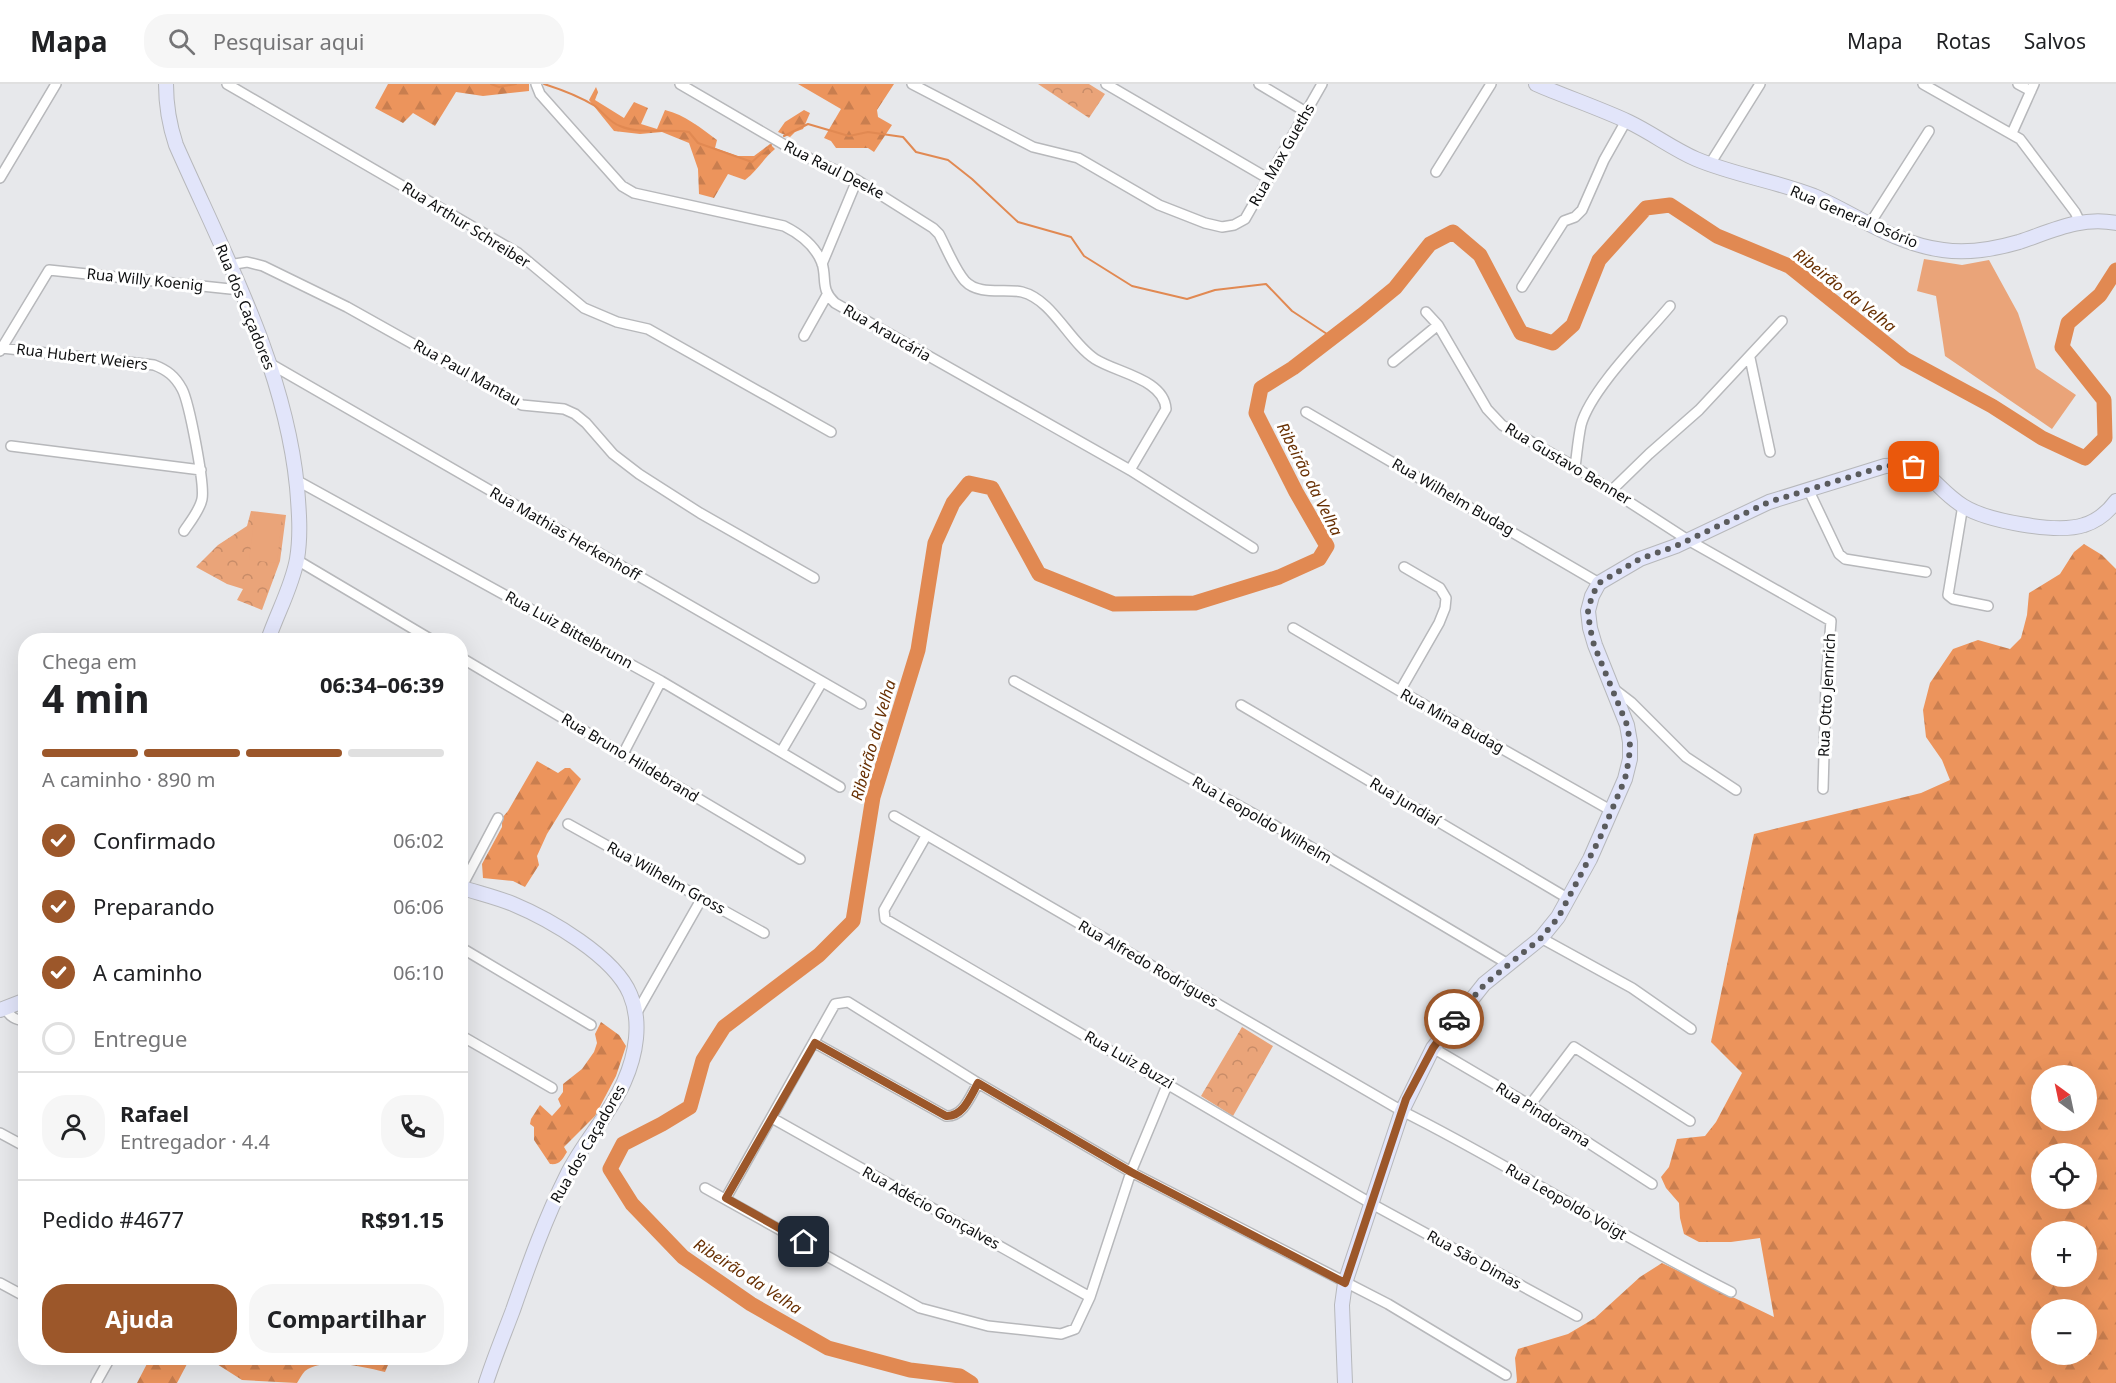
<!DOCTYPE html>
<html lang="pt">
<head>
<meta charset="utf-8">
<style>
  :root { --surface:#fff; --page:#f6f6f6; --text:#202124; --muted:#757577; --line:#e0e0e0; --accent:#9c572a }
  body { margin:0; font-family:"Noto Sans",sans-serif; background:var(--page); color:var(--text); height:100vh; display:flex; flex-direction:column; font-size:22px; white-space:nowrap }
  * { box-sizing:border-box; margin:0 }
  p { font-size:20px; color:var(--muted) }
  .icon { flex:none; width:33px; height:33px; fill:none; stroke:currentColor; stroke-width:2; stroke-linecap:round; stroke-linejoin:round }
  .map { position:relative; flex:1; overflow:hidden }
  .sheet { position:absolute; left:18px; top:549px; width:450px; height:732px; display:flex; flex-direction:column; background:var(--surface); border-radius:24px; box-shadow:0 6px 24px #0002 }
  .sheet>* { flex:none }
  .needle { width:39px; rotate:327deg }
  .controls { position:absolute; left:2031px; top:981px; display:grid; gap:12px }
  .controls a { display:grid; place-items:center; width:66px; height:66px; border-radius:50%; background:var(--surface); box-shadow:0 6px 24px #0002; font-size:30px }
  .pin { position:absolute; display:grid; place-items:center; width:51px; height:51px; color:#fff; margin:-26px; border-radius:12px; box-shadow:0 3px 9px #0006 }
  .courier { position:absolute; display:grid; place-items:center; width:60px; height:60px; margin:-30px; border:4px solid #9c572a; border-radius:50%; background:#fff; color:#222; box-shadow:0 2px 8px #0007 }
  .summary em { font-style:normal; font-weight:700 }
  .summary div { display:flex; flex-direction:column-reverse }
  .summary { display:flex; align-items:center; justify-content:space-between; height:102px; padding:0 24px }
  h1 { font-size:39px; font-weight:700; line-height:45px }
  .bar { display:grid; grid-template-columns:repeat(4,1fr); gap:9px 6px; align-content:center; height:72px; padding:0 24px }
  .bar i { height:8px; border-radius:4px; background:var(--line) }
  .bar .on { background:var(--accent) }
  .bar p { grid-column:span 4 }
  .line { display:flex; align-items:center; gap:15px; padding:0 24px; border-top:2px solid var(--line) }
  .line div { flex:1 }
  .round { display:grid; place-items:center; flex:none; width:63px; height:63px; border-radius:24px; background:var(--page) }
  ol { padding:0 24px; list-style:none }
  li { display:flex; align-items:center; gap:18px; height:66px }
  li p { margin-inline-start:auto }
  li .icon { padding:6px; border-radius:50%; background:var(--accent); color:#fff; stroke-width:4 }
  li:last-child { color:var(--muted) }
  li i { width:33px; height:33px; border:3px solid var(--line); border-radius:50% }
  .action { display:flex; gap:12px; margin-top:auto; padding:12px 24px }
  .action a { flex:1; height:69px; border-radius:24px; background:var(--accent); color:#fff; font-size:24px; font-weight:700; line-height:69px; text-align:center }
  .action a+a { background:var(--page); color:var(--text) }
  header { display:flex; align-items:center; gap:36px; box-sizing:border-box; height:84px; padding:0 30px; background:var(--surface); border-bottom:2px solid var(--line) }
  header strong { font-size:28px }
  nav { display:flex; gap:33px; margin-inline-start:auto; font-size:21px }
  .search { width:420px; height:54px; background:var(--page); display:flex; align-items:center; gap:15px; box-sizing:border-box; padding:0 21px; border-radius:24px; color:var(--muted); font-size:22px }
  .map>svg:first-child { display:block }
  .forest { fill:url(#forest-firs); fill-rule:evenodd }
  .park { fill:url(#park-crowns) }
  .pitch { fill:#eaa479 }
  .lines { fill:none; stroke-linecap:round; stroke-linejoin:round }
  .stream { stroke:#e18952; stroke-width:2 }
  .river { stroke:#e18952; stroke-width:15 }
  .street-casing { stroke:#b7b8bb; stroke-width:12 }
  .secondary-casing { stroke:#b7b8bb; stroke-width:16 }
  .street { stroke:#fff; stroke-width:9 }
  .secondary { stroke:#e2e5fa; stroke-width:14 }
  .done { stroke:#5a5b5d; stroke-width:6; stroke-dasharray:0 10.8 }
  .route { stroke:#9c572a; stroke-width:8 }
  .labels { text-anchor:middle; stroke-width:6; stroke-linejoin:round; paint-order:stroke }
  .street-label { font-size:15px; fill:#0e0f10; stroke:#fff }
  .water-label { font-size:16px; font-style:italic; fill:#683003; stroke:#fff }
</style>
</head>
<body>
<header>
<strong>Mapa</strong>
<div class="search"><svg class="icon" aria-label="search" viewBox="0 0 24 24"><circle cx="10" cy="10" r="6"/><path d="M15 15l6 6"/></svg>Pesquisar aqui</div>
<nav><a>Mapa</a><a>Rotas</a><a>Salvos</a></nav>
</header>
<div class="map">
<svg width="2116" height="1299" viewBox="0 0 2116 1299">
  <defs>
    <pattern id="forest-firs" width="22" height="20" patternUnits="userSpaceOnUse" patternTransform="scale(1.5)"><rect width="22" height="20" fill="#ec945c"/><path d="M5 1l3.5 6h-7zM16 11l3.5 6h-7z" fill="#c97e4f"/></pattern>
    <pattern id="park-crowns" width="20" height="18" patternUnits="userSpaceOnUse" patternTransform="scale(1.5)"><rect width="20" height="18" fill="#eaa479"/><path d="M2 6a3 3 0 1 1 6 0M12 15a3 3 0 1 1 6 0" fill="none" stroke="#c88c68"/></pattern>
  </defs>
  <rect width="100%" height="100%" fill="#e7e8eb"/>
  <path class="forest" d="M388 0H529V7L483 12 456 8 435 42 413 29 403 39 375 24Z
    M798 0H894L877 26 878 33 892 41 874 68 868 64H836L831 57 824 54 841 25Z
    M596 3 598 8 595 16 624 34 634 18 648 24 641 40 657 45 665 26C685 31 701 44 717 56L715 64 737 72H754L770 60 775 65C763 75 757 87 745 96L728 90 714 114 699 110 698 85 689 59 662 48 640 50 614 47 589 16Z
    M804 26 810 29 803 45 795 48 790 53 778 48 785 38Z
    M2084 460 2102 471 2116 485V1299H1516L1517 1297 1515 1274 1518 1265 1568 1250 1595 1234 1640 1193 1662 1179 1774 1233 1760 1154 1731 1158H1699L1684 1150 1680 1134 1679 1119 1666 1104 1661 1093 1669 1083 1677 1055 1705 1052 1716 1038 1742 989 1711 958 1754 750 1921 709 1950 696 1942 676 1926 653 1923 626 1930 599 1953 565 1978 556 2010 565 2021 554 2027 531 2029 509 2060 490 2074 468ZM2042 992H2086V1036H2042ZM2042 1070H2086V1114H2042ZM2042 1148H2086V1192H2042ZM2042 1226H2086V1270H2042Z
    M537 677 558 689 565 684H570L581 695 547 750 537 772 539 781 525 803 513 797 483 794 482 780 502 743V734L508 727Z
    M601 938 619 951 626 962 616 992 595 1032 564 1063 567 1068C562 1076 560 1081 550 1080L534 1056V1043L530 1040 531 1035 540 1021 552 1032 561 1022 558 1015 563 1008V1000L582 985 594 968 597 959 595 950Z
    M150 1274H391L385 1288C363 1283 325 1273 305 1287 302 1290 299 1296 297 1299L242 1296 209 1275 188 1278 177 1299H137Z"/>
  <path class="park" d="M1038 0H1089L1105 10 1089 34Z
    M251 427 286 431 280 477 262 526 237 516 243 505 227 500 196 483 218 461 247 442Z
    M1242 943 1273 962 1233 1032 1201 1012Z"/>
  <path class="pitch" d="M1924 175 1962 181 1989 176 2018 229 2036 284 2076 311 2052 345 1945 272 1936 212 1917 207Z
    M255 430 282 433 277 479 249 476Z"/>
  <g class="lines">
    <path class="stream" d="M491 0 499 3 516 0
      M544 0C563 6 579 12 595 22 603 28 610 39 620 42 641 51 667 44 689 48L698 59 752 78 771 61
      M784 52 808 40 849 52 868 48 903 53 916 68 948 76 972 95 1018 138 1071 153 1084 172 1132 202 1187 215 1215 206 1266 200 1292 227 1333 254"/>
    <path class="river" d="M971 1299 960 1292 910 1286 828 1264 751 1220 683 1173 632 1120 610 1085 623 1060 662 1040 690 1023 703 976 724 943 819 871 853 837 873 713 918 566 935 459 953 419 969 399 992 404 1039 490 1114 520 1195 519 1279 493 1319 475 1327 462 1296 408 1256 329 1261 304 1293 284 1362 231 1395 204 1430 160 1453 148 1480 171 1521 249 1553 259 1573 241 1599 176 1646 124 1670 121 1717 152 1789 182 1905 275 1992 322 2042 354 2085 374 2105 354 2104 316 2062 263 2068 239 2100 211 2116 186"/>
    <g class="street-casing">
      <path id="street" d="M227 0 518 169 584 224 617 238 648 245 831 348
        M536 0 540 10 622 102 634 109 784 142C800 150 815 161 822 179 827 195 820 205 835 219L1130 386 1253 464
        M680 0 800 70 857 96 933 144 939 150C946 163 955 186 965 197 979 212 1005 204 1022 208 1053 216 1069 258 1095 275 1117 289 1164 295 1166 325L1130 386
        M912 0 1033 63 1078 74 1159 121 1205 139 1222 143 1234 141 1245 135 1322 0
        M1106 0 1269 95
        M1259 0 1306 28
        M1923 0 2020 55 2075 128 2080 138
        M2018 0 2031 7
        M2012 49 2034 0
        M1710 80 1760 0
        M1436 88 1491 0
        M0 94 56 0
        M1869 141 1929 47
        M822 180 857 96
        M229 181 247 178 263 182 347 223 522 321 564 325 575 330 586 339 613 370 639 390 700 429 814 494
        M1522 203 1564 137 1575 133 1582 126 1604 76 1626 37
        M1426 228 1438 241 1487 325 1502 341 1575 383 1688 456 1831 537 1826 601 1823 705
        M804 252 827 211
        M2 264 154 281C167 286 175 292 182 305 189 318 205 400 202 415 200 426 190 438 184 447
        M0 267 49 186 240 206
        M1750 274 1770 368
        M1393 278 1438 241
        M269 279 861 620
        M1306 328 1599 499
        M11 362 201 386
        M1575 383C1577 369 1578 355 1581 341 1591 305 1645 252 1670 222
        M296 396 661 597 840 703
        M1612 406 1649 370 1699 326 1782 237
        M1809 407 1839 470 1845 475 1926 488
        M1963 421 1948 511 1953 515 1988 522
        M297 476 432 556
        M1293 544 1400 607 1612 727
        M460 573 800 775
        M1014 597 1272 740 1508 880
        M1614 605 1631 618 1686 673 1736 706
        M1400 607 1439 539 1445 524 1446 514 1440 504 1404 483
        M1241 621 1569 815
        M781 668 822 598
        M623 670 661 597
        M894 732 1402 1027C1514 1083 1619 1152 1731 1208
        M568 740 764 849
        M926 752 884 826 885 835 1372 1120 1577 1232
        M460 806 498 734
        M1541 854 1632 904 1691 945
        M460 863 591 941
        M5 924C10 933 15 936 26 937
        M636 930 702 814
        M460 951 552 1004
        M815 959 946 1032C963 1033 970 1013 978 999
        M1433 964 1530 1021 1652 1100
        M1530 1021 1574 963 1690 1037
        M772 1034 1090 1213
        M0 1049 26 1063
        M705 1104 920 1224 988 1242 1061 1250 1075 1245 1090 1213 1131 1088 1168 999
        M726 1114 835 920 848 918 978 999 1131 1088 1388 1220 1506 1291
        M0 1199 26 1213
        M96 1299 110 1274"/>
    </g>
    <g class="secondary-casing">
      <path id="secondary" d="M166 0C166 22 169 40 176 61 224 170 285 282 297 403 299 427 301 451 297 475 292 503 277 529 268 556
        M1536 0C1566 13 1599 24 1629 38 1652 49 1673 65 1696 75 1734 91 1776 97 1814 112 1857 131 1895 160 1943 166 1969 170 1995 165 2019 158 2052 147 2081 132 2116 139
        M460 803C478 809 496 813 513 820 549 835 614 872 630 910 642 938 636 971 624 998 609 1032 583 1058 567 1091 545 1135 529 1180 513 1226 504 1250 494 1274 486 1299
        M0 926 26 916
        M1345 1299 1342 1221 1345 1199 1402 1027 1433 964 1484 900 1541 854 1558 833 1590 775 1625 695 1630 675V658L1627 641 1595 561 1590 544 1588 527 1592 512 1599 499 1640 475 1676 462 1769 418 1885 382C1930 377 1931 402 1963 422 1987 437 2057 450 2084 441 2097 437 2108 428 2116 417"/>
    </g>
    <use href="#street" class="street"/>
    <use href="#secondary" class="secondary"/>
  </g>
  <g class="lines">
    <path class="done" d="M1454 935 1485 900 1541 854 1558 834 1600 754 1625 695 1629 675 1630 658 1627 641 1594 561 1590 544 1588 527 1592 512 1599 499 1640 475 1676 462 1769 418 1885 382 1900 381 1914 383"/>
    <path class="route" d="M804 1158 726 1114 815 959 946 1032C963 1033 970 1013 978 999L1131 1088 1345 1199 1406 1015 1433 964 1454 935"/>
  </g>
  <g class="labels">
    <g class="street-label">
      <text transform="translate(1282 71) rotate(-60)" y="5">Rua Max Gueths</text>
      <text transform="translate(834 86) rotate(27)" y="5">Rua Raul Deeke</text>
      <text transform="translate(1854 133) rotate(23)" y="5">Rua General Osório</text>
      <text transform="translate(466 141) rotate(32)" y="5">Rua Arthur Schreiber</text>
      <text transform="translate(145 196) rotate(6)" y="5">Rua Willy Koenig</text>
      <text transform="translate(245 223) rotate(68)" y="5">Rua dos Caçadores</text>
      <text transform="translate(887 249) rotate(30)" y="5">Rua Araucária</text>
      <text transform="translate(82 273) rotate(7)" y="5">Rua Hubert Weiers</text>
      <text transform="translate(467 289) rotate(29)" y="5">Rua Paul Mantau</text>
      <text transform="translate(1568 380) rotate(31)" y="5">Rua Gustavo Benner</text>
      <text transform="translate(1453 413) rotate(30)" y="5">Rua Wilhelm Budag</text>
      <text transform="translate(565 450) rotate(30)" y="5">Rua Mathias Herkenhoff</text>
      <text transform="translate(569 546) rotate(29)" y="5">Rua Luiz Bittelbrunn</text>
      <text transform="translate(1827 611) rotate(-87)" y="5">Rua Otto Jennrich</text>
      <text transform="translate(1452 637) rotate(29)" y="5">Rua Mina Budag</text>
      <text transform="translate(630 674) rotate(31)" y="5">Rua Bruno Hildebrand</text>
      <text transform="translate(1405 718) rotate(31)" y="5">Rua Jundiaí</text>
      <text transform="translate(1262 736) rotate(30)" y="5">Rua Leopoldo Wilhelm</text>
      <text transform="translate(666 794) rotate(29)" y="5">Rua Wilhelm Gross</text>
      <text transform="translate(1148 880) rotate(30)" y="5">Rua Alfredo Rodrigues</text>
      <text transform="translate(1129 976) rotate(30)" y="5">Rua Luiz Buzzi</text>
      <text transform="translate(1543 1031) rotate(32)" y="5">Rua Pindorama</text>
      <text transform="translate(588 1060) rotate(-60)" y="5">Rua dos Caçadores</text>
      <text transform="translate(1566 1118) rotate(30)" y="5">Rua Leopoldo Voigt</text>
      <text transform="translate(931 1124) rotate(29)" y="5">Rua Adécio Gonçalves</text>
      <text transform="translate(1474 1176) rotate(29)" y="5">Rua São Dimas</text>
    </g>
    <g class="water-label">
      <text transform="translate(1845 206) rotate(38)" y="6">Ribeirão da Velha</text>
      <text transform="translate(1310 395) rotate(63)" y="6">Ribeirão da Velha</text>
      <text transform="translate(873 656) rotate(-74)" y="6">Ribeirão da Velha</text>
      <text transform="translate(748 1192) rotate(33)" y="6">Ribeirão da Velha</text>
    </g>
  </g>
</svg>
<div class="controls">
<a><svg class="needle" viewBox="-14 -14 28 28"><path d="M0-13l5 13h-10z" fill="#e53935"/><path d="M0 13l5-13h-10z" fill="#757577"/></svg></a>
<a><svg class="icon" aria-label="locate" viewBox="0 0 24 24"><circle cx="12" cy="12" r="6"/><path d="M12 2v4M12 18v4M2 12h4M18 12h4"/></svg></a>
<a>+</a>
<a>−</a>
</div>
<div class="pin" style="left:1914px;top:383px;background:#ea580c"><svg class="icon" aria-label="bag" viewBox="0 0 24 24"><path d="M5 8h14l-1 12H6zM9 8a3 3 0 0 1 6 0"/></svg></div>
<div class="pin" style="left:804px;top:1158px;background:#1f2937"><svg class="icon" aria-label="home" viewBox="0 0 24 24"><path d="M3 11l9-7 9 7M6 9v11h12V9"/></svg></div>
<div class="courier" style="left:1454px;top:935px"><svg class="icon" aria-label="car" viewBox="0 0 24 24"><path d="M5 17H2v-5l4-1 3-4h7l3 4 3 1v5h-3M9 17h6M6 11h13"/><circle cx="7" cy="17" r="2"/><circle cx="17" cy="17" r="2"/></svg></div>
<section class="sheet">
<div class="summary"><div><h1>4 min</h1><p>Chega em</p></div><em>06:34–06:39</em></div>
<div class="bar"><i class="on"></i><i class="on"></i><i class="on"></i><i></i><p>A caminho · 890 m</p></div>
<ol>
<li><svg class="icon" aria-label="check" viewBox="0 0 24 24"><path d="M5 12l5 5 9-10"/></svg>Confirmado<p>06:02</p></li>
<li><svg class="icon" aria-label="check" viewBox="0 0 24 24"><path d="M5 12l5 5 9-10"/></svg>Preparando<p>06:06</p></li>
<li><svg class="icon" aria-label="check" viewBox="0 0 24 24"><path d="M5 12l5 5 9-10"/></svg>A caminho<p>06:10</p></li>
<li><i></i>Entregue</li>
</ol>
<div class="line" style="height:108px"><a class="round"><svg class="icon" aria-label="person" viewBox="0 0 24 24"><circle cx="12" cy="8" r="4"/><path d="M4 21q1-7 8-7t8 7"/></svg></a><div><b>Rafael</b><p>Entregador · 4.4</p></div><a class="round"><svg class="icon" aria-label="phone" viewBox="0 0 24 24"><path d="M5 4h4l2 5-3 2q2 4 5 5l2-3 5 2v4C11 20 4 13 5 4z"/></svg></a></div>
<div class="line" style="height:78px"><div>Pedido #4677</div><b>R$91.15</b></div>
<div class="action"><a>Ajuda</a><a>Compartilhar</a></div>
</section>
</div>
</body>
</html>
